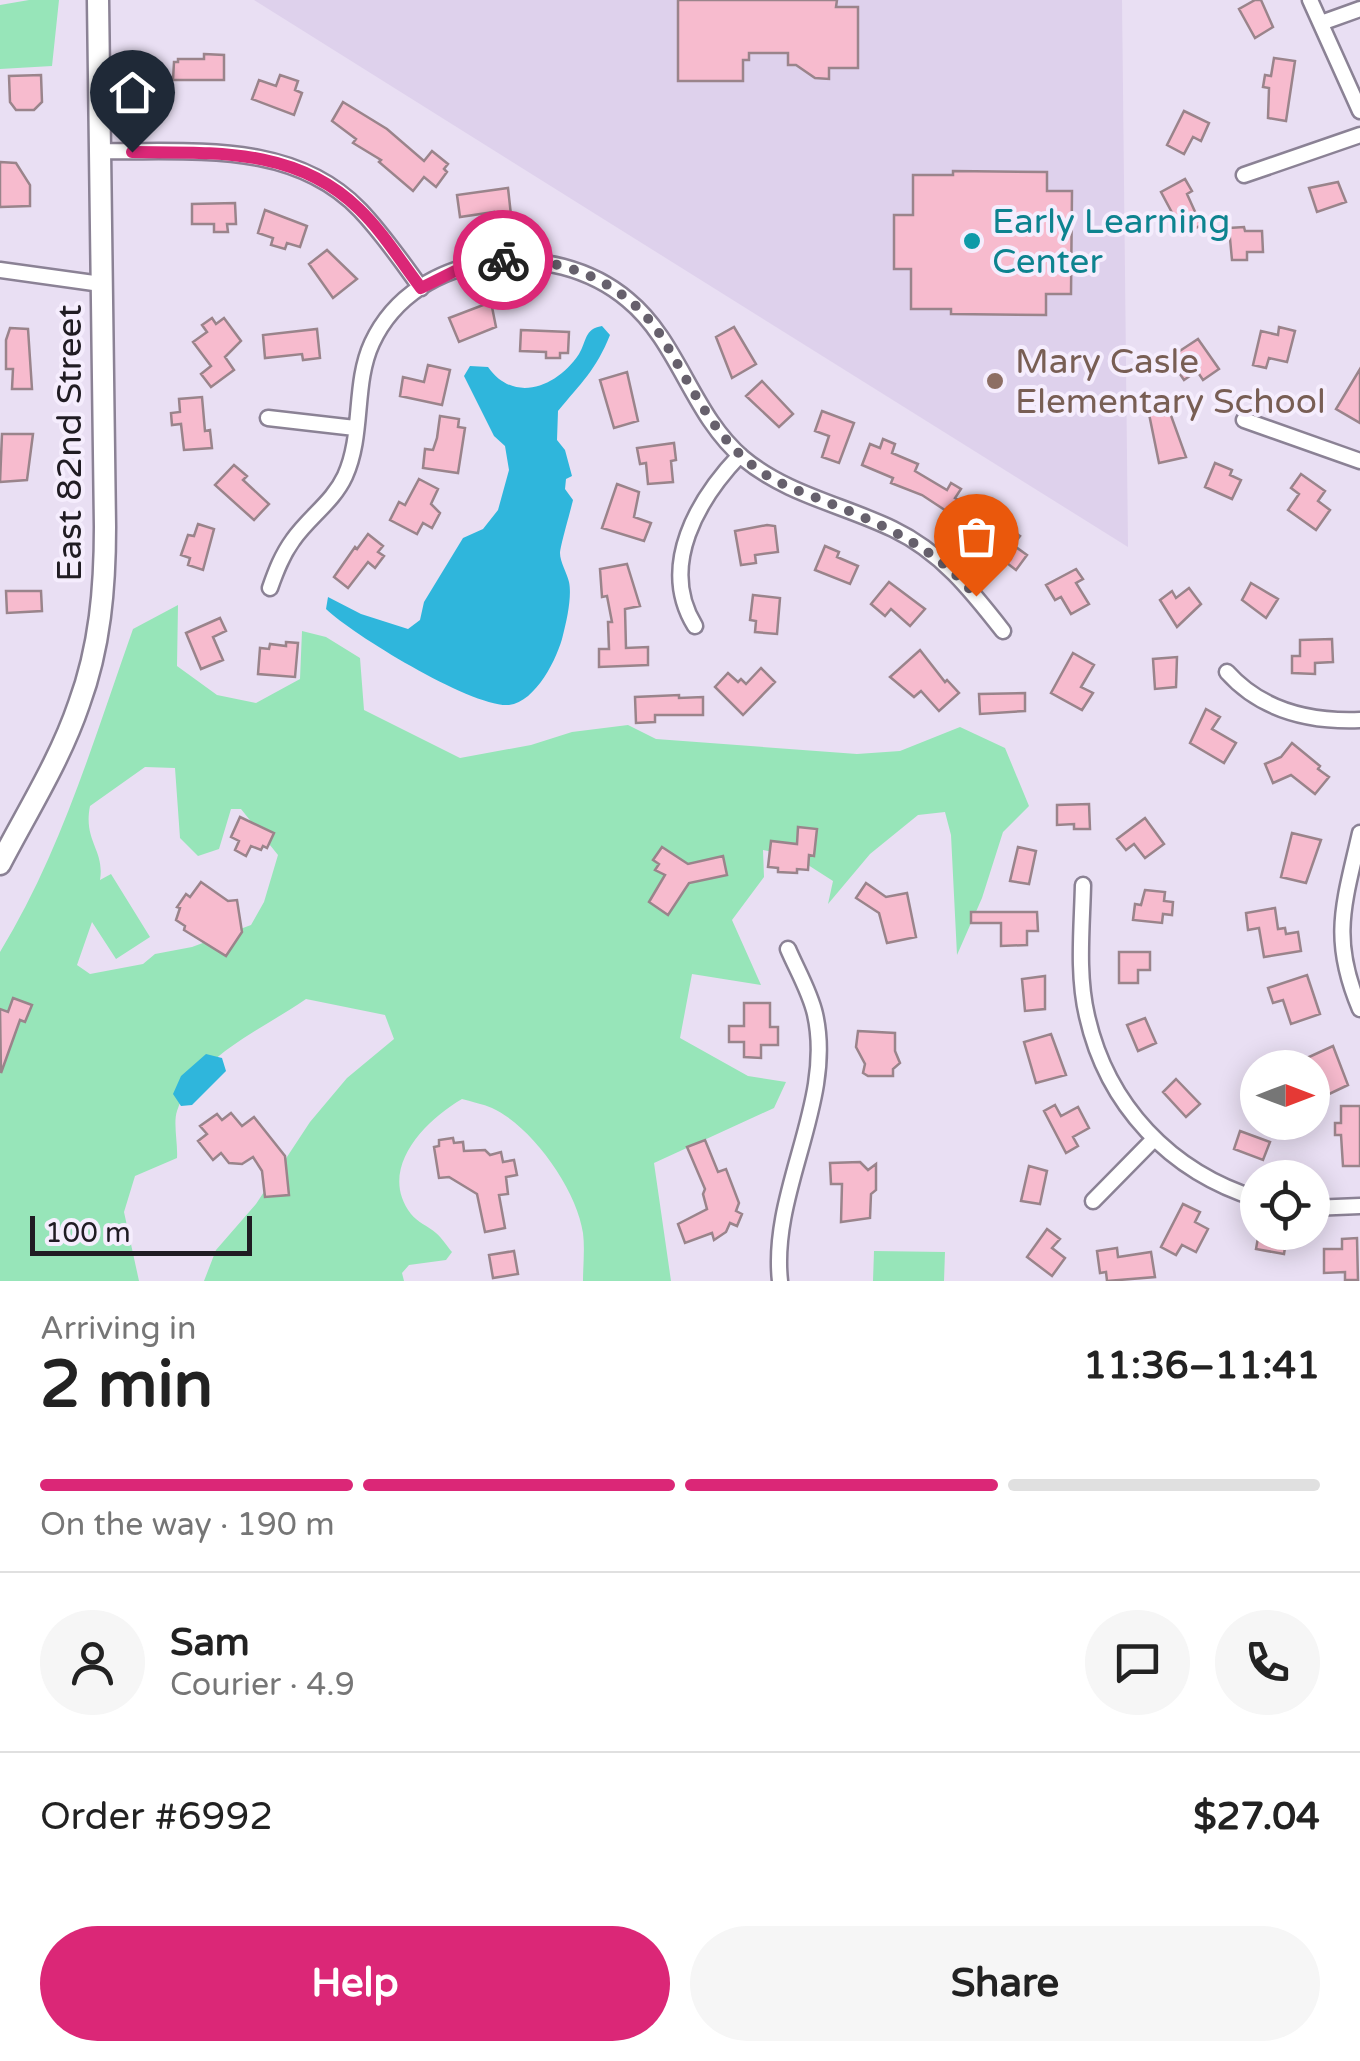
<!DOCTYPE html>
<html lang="en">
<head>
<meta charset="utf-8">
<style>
  :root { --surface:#fff; --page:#f6f6f6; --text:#222; --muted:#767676; --line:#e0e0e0; --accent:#db2777 }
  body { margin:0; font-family:"Varela Round",sans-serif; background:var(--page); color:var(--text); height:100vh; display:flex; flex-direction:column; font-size:38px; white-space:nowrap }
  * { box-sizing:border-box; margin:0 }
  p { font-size:32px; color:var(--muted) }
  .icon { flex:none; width:55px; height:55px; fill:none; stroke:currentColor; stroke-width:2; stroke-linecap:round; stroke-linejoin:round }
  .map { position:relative; height:1281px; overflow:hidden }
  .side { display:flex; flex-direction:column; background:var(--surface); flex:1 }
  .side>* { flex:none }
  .needle { width:65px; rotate:90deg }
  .tools { position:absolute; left:1240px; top:1050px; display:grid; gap:20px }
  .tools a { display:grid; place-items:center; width:90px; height:90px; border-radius:50%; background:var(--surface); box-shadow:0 5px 25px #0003; font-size:50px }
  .scale { position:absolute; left:30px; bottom:25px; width:222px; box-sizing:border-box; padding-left:10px; border:5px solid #201c23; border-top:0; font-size:28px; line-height:35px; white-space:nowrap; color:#201c23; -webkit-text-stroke:8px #f5edfd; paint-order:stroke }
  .pin { position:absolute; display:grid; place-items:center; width:85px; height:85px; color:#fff; margin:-102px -42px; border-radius:50% 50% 50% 0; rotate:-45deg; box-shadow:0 0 10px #0007 }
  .pin .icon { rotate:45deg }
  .courier { position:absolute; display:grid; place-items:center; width:100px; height:100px; margin:-50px; border:8px solid #db2777; border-radius:50%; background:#fff; color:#222; box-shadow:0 2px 12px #0007 }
  .headline em { font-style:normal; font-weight:800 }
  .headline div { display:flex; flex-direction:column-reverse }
  .headline { display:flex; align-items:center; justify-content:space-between; height:170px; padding:0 40px }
  h1 { font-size:65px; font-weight:800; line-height:75px }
  .bar { display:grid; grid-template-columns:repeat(4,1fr); gap:15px 10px; align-content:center; height:120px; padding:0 40px }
  .bar i { height:12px; border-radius:8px; background:var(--line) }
  .bar .active { background:var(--accent) }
  .bar p { grid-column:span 4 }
  .line { display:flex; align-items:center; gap:25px; padding:0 40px; border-top:2px solid var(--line) }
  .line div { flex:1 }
  .round { display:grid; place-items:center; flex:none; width:105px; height:105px; border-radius:52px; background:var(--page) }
  .cta { display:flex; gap:20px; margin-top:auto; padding:20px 40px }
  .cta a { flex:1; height:115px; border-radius:60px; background:var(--accent); color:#fff; font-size:40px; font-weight:800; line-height:115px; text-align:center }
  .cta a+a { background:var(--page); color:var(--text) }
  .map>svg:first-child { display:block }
  .built { fill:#ded1ec }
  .green { fill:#97e5b9; fill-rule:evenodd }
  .water { fill:#2fb6dc }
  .building { fill:#f7bbce; stroke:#9a848b; stroke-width:2.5 }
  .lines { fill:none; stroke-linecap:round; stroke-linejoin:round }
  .minor-casing { stroke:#8b8295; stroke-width:19 }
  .primary-casing { stroke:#8b8295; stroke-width:25 }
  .minor { stroke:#fff; stroke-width:14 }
  .primary { stroke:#fff; stroke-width:20 }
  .done { stroke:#66606c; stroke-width:10; stroke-dasharray:0 18 }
  .route { stroke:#db2777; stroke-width:12 }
  .culture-dot { fill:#0f9aa8; stroke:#f5edfd; stroke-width:4 }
  .education-dot { fill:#8d6e63; stroke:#f5edfd; stroke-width:4 }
  .labels { text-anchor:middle; stroke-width:8; stroke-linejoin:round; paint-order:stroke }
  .culture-label { font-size:35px; fill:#0d838f; stroke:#f5edfd; text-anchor:start }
  .education-label { font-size:35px; fill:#785e54; stroke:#f5edfd; text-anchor:start }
  .street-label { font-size:35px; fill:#201c23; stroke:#f5edfd }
</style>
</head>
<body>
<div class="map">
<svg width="1360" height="1281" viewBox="0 0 1360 1281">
  <rect width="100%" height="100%" fill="#e9dff3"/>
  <path class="built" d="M254 0H1122L1128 547 597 215Z"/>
  <path class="green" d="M29 0H59L52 66 0 69V5Z
    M178 605 177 666 217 695 256 703 300 679 302 631 326 637 360 658 364 710 460 758 531 745 572 732 628 725 656 739 857 754 900 751 960 727 1005 748 1029 806 1003 832 982 898 957 955 951 835 945 812 918 815 870 854 828 904 833 881 794 856 763 850 764 877 732 920 761 985 692 974 680 1038 748 1076 786 1082 774 1108 654 1163 671 1281H583C583 1266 585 1249 583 1233 577 1190 532 1126 492 1108 483 1104 472 1102 462 1099 424 1121 377 1170 411 1214 417 1222 428 1226 436 1233 442 1238 447 1246 452 1252L446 1260 409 1265 402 1273 404 1281H204L216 1250 256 1204 310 1122 347 1078 394 1039 385 1015 306 999C263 1029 195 1057 177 1111 173 1123 178 1144 177 1158L135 1176 124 1212 139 1281H0V952C61 852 94 739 133 629ZM145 767 175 768 180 838 198 856 219 849 231 809H241L278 855 264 902 251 925 192 947 155 954 143 964 90 974 77 965 92 922 116 959 150 937 111 874 100 880C105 850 83 841 90 806Z
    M874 1251 945 1252 944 1281H873Z"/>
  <path class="water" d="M602 326 610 335C596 370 581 383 558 411L557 440 565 450 572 476 566 479 565 489 573 500C570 513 561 543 560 553 560 562 567 573 569 582 572 596 567 620 563 635 558 657 536 702 509 705 473 708 353 635 326 609L328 597 361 614 408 629 420 620 424 602 463 538 483 529 498 510 509 470 505 446 494 436 464 376 470 366 488 367C514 404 557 387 579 354 587 341 584 329 602 326Z
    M206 1054 222 1058 226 1071 192 1105 181 1106 173 1094 181 1076Z"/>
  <path class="building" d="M678 0H837L836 7H858V68H829V79L815 78 796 65H788V53H749V60H743V81H678Z
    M1255 0H1261L1273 27 1255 38 1239 9Z
    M204 54 224 55V80H173L174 62H178V59H204Z
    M1274 58 1295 61 1286 121 1268 118 1269 88 1263 87 1265 75 1271 76Z
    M41 75 42 102 34 110H16L10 102 9 76Z
    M280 75 298 81 295 90 302 93 294 115 252 99 259 80 276 86Z
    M343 102 387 129 424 161 432 151 448 164 444 169 447 172 436 187 424 177 413 191 379 162 381 160 353 143 356 139 332 121Z
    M1184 111 1209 123 1201 141 1193 137 1184 154 1167 145Z
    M0 162 16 163 30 185V206L0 207Z
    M953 171 1047 172V191H1072L1071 294H1046V315L951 314V309H911V269H894V215H913V175H953Z
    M1185 179 1192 191 1187 194 1201 225 1184 235 1161 192Z
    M1338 182 1346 202 1317 212 1309 188Z
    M508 188 511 215 495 218 494 212 460 217 457 195Z
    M235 203 236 224H227L228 232H214V224H192V204Z
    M265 210 307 226 300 247 287 243 285 249 271 245 273 238 258 233Z
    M1244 227 1245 231H1262L1263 252H1247V260H1232L1229 228Z
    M327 250 357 279 333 298 309 264Z
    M491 302 496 327 459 342 449 318Z
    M212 318 216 324 224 318 241 341 225 357 234 370 211 387 201 374 211 366 193 342 207 332 202 325Z
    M734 327 756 364 732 378 716 337Z
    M1279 327 1295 331 1287 362 1269 358 1266 368 1253 365 1261 331 1278 335Z
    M10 328 28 329 32 389H12L13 369H6V340Z
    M317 329 320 358 303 360 302 354 265 358 263 335Z
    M521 330 569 332 568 353H560V358H546V352L520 351Z
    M1198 339 1219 369 1203 380 1197 371 1184 380 1169 358Z
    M428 365 450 370 442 405 400 396 403 377 424 382Z
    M1360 369V423L1336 409Z
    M627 372 638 421 614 428 600 380Z
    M762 381 793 414 779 427 746 396Z
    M202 397 205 431 210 430 212 448 184 450 181 424 172 425 171 413 180 412 179 399Z
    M1159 407 1160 412 1169 410 1186 457 1159 463 1148 409Z
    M822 411 854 423 839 463 822 457 829 436 815 431Z
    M440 416 459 419 458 427 465 428 458 473 423 468 425 449 433 450 437 438Z
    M2 434H33L27 480 0 482Z
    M883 439 895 444 892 453 918 464 915 471 947 490 951 483 961 489 955 498 971 507 963 522 922 495 891 483 893 478 862 465 870 444 880 448Z
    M674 443 676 460 671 461 673 482 648 484 646 463 640 464 637 448Z
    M1215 463 1232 470 1230 475 1241 480 1232 499 1205 487Z
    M234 465 247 476 243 480 269 504 254 520 215 485Z
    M1301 474 1325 491 1318 501 1330 510 1316 530 1288 510 1299 494 1291 488Z
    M419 479 438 489 431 504 440 513 432 528 423 523 417 534 390 520 399 502 405 505Z
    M617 484 639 492 634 517 651 523 644 541 602 528Z
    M198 524 214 529 203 570 188 565 190 558 181 555 188 535 194 536Z
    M767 525 775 526 778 552 755 555 756 563 741 565 735 531Z
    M1008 528 1020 536 1013 545 1027 555 1016 570 982 544 993 529 1002 536Z
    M368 534 383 546 378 552 384 556 375 568 368 562 348 588 334 577 355 547 357 549Z
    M825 546 839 552 837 557 858 566 850 584 815 570Z
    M627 564 640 606 625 609 626 648 648 647V665L599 667V649H609L608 622H612L607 596 602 597 600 569Z
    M1076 569 1083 579 1076 583 1089 604 1071 614 1061 597 1055 600 1046 585Z
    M889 582 925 609 910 626 891 609 885 616 871 604Z
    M1251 583 1278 599 1266 618 1242 600Z
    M1189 588 1201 604 1177 627 1160 600 1172 591 1176 598Z
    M6 591H41L42 611 7 613Z
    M753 595 780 598 777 634 755 632 756 621 750 620Z
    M220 618 226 631 213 637 223 660 201 669 186 633Z
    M1332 639 1333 662 1315 663V674L1292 673V656H1300V640Z
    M286 642 298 643 295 677 258 674 260 648 269 649 270 644 286 646Z
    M920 650 945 682 947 680 959 693 939 711 921 691 914 697 890 677Z
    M1073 653 1094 665 1081 687 1093 693 1082 710 1051 693Z
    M1177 657 1176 687 1155 689 1153 659Z
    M761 668 775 682 743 715 715 687 728 673 738 682 741 679 746 684Z
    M1025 693V711L980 714 979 694Z
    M679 695V698L703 697V715H655V722L636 723 635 697Z
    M1206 709 1220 717 1212 729 1236 743 1224 763 1190 743Z
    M1292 743 1320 766 1318 769 1329 777 1315 794 1291 775 1273 783 1265 764 1281 757Z
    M1089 804 1090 829H1074V824L1057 825V805Z
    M240 817 274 833 267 848 263 846 261 850 251 846 246 856 235 850 239 841 231 837Z
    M1145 818 1164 844 1145 858 1134 844 1126 850 1117 839Z
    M798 827 817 829 814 856 809 855 808 870 797 869V873L778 872V868L768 867 771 841 797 844Z
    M1292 833 1321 840 1306 883 1281 877Z
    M662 847 688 864 723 856 727 875 689 883 668 915 649 902 665 875 655 870 659 864 653 860Z
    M1018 847 1036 851 1029 884 1010 881Z
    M201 882 228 901 237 900 242 932 226 956 184 930 185 926 176 920 180 908 177 907 186 894 190 897Z
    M866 883 886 897 907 893 916 937 887 943 879 913 856 898Z
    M1145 890 1165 892 1164 901 1173 902 1172 915 1163 914 1162 923 1133 920 1135 904 1141 905Z
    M1275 908 1278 929 1285 928 1286 934 1298 932 1301 951 1264 957 1259 928 1248 930 1246 913Z
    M971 912H1037L1038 931H1027V945L1001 946V923H971Z
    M1119 952H1150V970H1138V983H1119Z
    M1307 975 1320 1014 1291 1024 1283 1000 1273 1003 1268 988Z
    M1045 976V1009L1025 1011 1022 979Z
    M13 998 32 1005 25 1022 20 1020 1 1073 0 1009 8 1012Z
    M744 1003H770V1027H778V1045H761V1058L744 1057V1042H729V1026H744Z
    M1145 1018 1156 1043 1138 1051 1127 1025Z
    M858 1031 895 1033V1051L900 1063 893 1069V1076H868L863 1073 865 1064 856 1047Z
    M1051 1034 1066 1075 1036 1083 1024 1042Z
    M1333 1046 1348 1085 1327 1095 1320 1080 1315 1083 1312 1068H1285Z
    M1176 1079 1200 1104 1186 1117 1163 1092Z
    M1055 1105 1061 1116 1078 1107 1089 1128 1073 1137 1078 1146 1066 1153 1044 1111Z
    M1341 1106H1360V1166H1343L1341 1135H1335V1123H1341Z
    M231 1113 242 1126 254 1117 285 1156 289 1195 265 1197 262 1171 253 1157 242 1164 229 1163 221 1153 213 1160 198 1141 207 1134 200 1126 217 1114 222 1120Z
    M1240 1131 1270 1142 1263 1160 1234 1149Z
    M453 1138 454 1143 463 1142 464 1151 485 1150 490 1155 501 1152 503 1162 514 1160 517 1175 506 1177 508 1194 499 1195 505 1228 485 1232 477 1194 449 1177 439 1178 434 1147 439 1146V1140Z
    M705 1140 718 1172 726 1169 739 1203 736 1211 742 1214 737 1226 730 1223 726 1232 714 1240 712 1233 685 1243 678 1224 707 1209 703 1194 705 1189 687 1147Z
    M860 1162 868 1170 876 1164V1190L871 1194 870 1218 841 1222 842 1184H831L830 1163Z
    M1029 1166 1047 1171 1040 1204 1021 1201Z
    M1183 1204 1200 1212 1195 1222 1208 1229 1196 1252 1182 1245 1176 1255 1161 1247Z
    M1047 1229 1060 1239 1052 1248 1065 1258 1052 1276 1027 1257Z
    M1259 1232 1287 1235 1284 1254 1256 1249Z
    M1357 1238 1358 1280H1345V1272L1324 1273V1249H1342V1239Z
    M1117 1248 1118 1257 1151 1252 1155 1277 1107 1281 1106 1272 1100 1273 1097 1251Z
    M514 1251 518 1274 493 1278 489 1255Z"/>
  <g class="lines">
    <g class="minor-casing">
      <path id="minor" d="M1310 0 1360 111
        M1321 23 1360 9
        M99 151C189 153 292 139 360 210 383 234 402 262 421 288
        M1244 175 1360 135
        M0 270 101 284
        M268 418 355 428
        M1244 420 1360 461
        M270 588C276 571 282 555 293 540 309 517 333 502 345 476 364 434 353 384 372 343 416 248 554 237 628 300 679 342 692 415 743 458 786 494 843 505 893 529 941 552 971 590 1003 631
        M695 626C658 566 698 499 740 455
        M1227 672C1261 710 1310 722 1360 720
        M1360 833C1344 904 1330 938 1360 1009
        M1083 885C1082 928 1077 974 1087 1016 1107 1105 1170 1172 1258 1199
        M1093 1201 1154 1139
        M1312 1208 1360 1206
        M780 1281C770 1191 835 1102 815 1014 810 992 797 970 788 949"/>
    </g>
    <g class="primary-casing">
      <path id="primary" d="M0 864C27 812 60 760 79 704 100 647 105 588 105 527L98 0"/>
    </g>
    <use href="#minor" class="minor"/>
    <use href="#primary" class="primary"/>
  </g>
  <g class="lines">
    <path class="done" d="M503 260C563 256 628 284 661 336 691 384 712 437 760 471 781 486 806 493 829 503 887 526 935 548 976 596"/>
    <path class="route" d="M132 152C213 153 296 147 359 209 383 232 401 262 421 288L455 271 503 260"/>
  </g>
  <circle class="culture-dot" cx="972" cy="241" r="10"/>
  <circle class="education-dot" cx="995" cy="381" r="10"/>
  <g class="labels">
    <g class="culture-label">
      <text x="992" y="233">Early Learning<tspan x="992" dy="40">Center</tspan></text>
    </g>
    <g class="education-label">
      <text x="1015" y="373">Mary Casle<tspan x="1015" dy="40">Elementary School</tspan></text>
    </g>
    <g class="street-label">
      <text transform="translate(69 443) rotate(-90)" y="12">East 82nd Street</text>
    </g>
  </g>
</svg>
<div class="tools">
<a><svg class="needle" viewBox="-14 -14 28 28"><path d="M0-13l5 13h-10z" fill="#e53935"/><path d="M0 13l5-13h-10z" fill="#767676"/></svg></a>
<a><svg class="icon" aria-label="locate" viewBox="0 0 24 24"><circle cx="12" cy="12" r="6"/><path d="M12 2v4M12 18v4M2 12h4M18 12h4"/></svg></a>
</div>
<div class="scale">100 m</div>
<div class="pin" style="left:976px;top:596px;background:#ea580c"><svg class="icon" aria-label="bag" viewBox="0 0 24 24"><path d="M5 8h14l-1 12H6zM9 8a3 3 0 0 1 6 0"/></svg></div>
<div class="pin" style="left:132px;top:152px;background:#1f2937"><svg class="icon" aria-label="home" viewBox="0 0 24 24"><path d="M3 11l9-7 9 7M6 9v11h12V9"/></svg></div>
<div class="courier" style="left:503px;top:260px"><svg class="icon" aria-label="bike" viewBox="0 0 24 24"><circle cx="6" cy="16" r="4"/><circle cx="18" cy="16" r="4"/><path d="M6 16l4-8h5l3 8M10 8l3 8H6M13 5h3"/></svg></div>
</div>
<section class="side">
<div class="headline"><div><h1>2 min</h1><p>Arriving in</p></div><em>11:36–11:41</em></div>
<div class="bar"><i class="active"></i><i class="active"></i><i class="active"></i><i></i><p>On the way · 190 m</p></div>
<div class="line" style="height:180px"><a class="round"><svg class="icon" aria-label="person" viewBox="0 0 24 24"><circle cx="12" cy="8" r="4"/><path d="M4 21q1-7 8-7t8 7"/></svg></a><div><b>Sam</b><p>Courier · 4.9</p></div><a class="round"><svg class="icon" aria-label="chat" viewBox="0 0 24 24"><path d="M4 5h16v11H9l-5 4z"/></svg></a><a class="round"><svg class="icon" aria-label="phone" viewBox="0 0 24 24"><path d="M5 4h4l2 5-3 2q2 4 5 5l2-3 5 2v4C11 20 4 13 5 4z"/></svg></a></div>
<div class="line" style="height:130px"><div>Order #6992</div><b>$27.04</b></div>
<div class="cta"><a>Help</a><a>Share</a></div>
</section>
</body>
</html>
